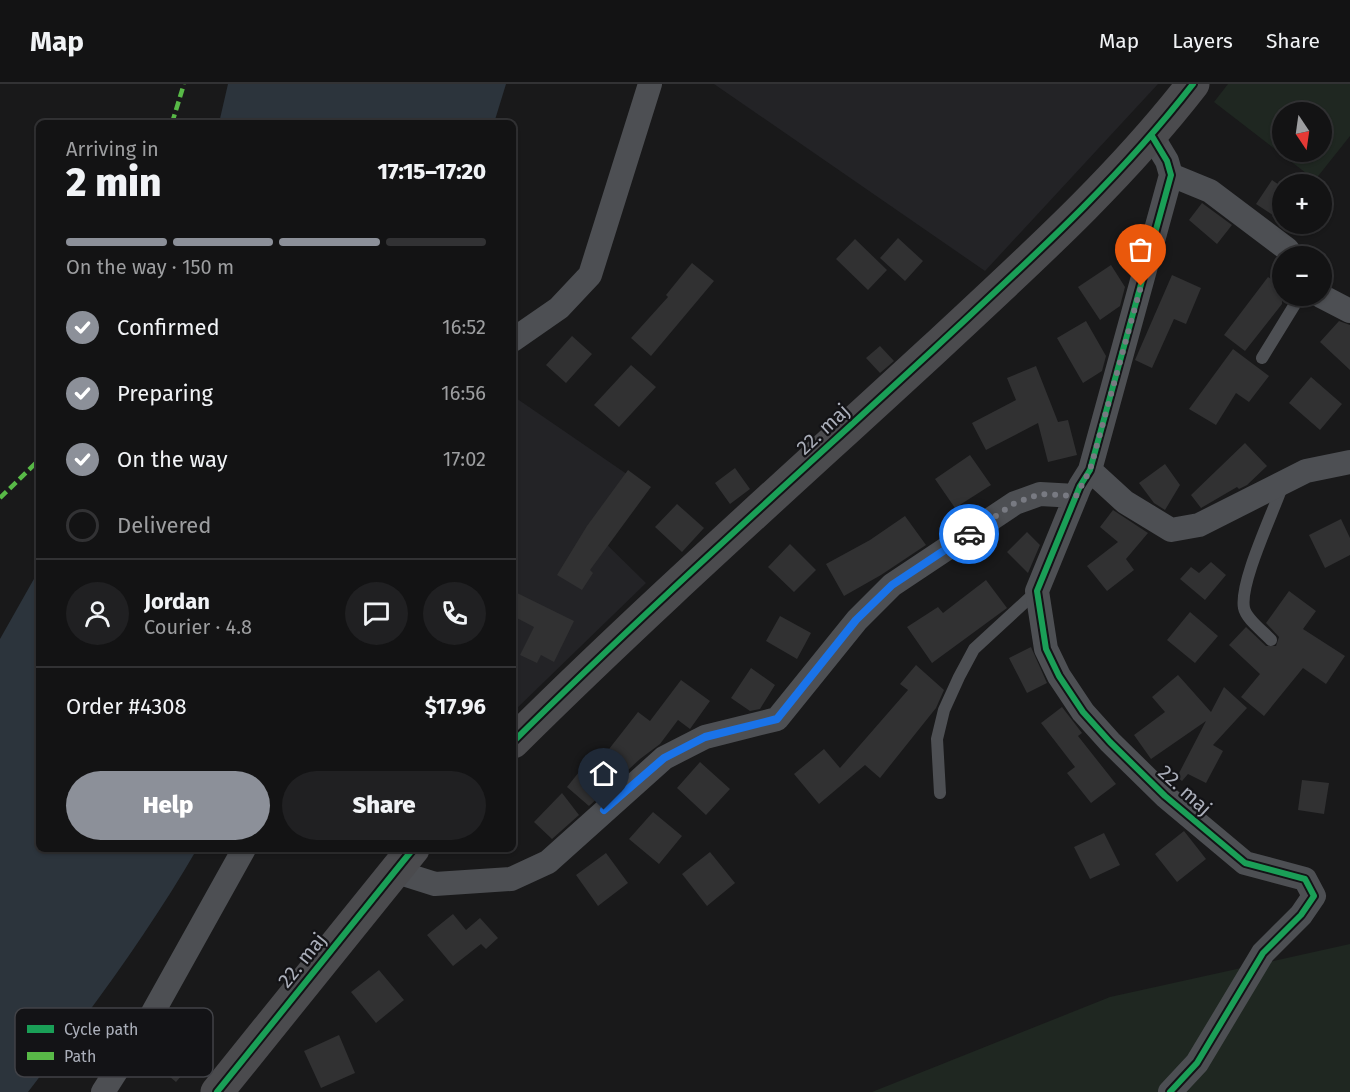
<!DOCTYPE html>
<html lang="en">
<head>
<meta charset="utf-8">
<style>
  :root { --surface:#131314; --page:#202022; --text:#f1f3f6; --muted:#9d9ea0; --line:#323234; --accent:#8c9099 }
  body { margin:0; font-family:"Fira Sans",sans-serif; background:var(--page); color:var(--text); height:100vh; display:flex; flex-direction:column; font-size:22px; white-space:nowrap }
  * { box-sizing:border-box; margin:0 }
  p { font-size:20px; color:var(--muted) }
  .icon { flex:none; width:33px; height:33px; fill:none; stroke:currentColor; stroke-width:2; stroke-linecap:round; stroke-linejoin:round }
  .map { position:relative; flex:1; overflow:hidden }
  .panel { position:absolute; left:36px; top:36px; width:480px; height:732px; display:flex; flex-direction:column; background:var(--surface); border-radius:9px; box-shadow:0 2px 4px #0004,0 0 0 2px var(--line) }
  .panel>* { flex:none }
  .needle { width:39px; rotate:167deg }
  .tools { position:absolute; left:1272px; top:18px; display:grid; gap:12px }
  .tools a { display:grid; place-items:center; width:60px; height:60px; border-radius:50%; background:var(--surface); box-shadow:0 2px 4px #0004,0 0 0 2px var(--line); font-size:30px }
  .pin { position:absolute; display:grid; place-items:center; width:51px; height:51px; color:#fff; margin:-62px -26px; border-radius:50% 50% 50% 0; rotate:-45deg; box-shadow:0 0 6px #0007 }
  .pin .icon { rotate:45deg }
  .courier { position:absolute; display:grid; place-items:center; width:60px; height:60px; margin:-30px; border:4px solid #1a73e8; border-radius:50%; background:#fff; color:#222; box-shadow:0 2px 8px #0007 }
  .headline em { font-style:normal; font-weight:800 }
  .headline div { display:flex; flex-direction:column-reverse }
  .headline { display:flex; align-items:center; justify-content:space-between; height:102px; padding:0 30px }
  h1 { font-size:39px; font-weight:800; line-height:45px }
  .bar { display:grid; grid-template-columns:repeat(4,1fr); gap:9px 6px; align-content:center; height:72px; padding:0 30px }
  .bar i { height:8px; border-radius:4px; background:var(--line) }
  .bar .active { background:var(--accent) }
  .bar p { grid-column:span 4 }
  .line { display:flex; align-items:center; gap:15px; padding:0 30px; border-top:2px solid var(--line) }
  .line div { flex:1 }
  .round { display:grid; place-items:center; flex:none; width:63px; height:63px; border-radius:32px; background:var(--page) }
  ol { padding:0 30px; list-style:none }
  li { display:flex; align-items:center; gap:18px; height:66px }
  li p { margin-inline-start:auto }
  li .icon { padding:6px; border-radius:50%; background:var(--accent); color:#fff; stroke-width:4 }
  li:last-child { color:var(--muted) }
  li i { width:33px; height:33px; border:3px solid var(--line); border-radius:50% }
  .action { display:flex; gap:12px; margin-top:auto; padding:12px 30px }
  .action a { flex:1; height:69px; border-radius:36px; background:var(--accent); color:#fff; font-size:24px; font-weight:800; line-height:69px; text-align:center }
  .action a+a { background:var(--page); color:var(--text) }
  header { display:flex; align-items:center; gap:36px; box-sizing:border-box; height:84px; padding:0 30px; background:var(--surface); border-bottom:2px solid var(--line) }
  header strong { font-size:28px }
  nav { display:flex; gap:33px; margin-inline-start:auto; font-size:21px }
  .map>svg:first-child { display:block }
  .built { fill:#232326 }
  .green { fill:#1f2721; fill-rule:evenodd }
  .water { fill:#2c343c }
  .building { fill:#313132 }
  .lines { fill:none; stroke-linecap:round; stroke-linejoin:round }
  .service { stroke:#4d4f53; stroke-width:12 }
  .minor { stroke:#4d4f53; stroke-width:24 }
  .primary { stroke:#4b4b4e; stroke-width:33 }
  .quiet { stroke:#58b947; stroke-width:4.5; stroke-dasharray:9 4.5; stroke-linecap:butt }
  .cycleway-casing { stroke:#131316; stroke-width:10 }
  .cycleway { stroke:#1a9f57; stroke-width:6 }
  .done { stroke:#787a82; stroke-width:6; stroke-dasharray:0 10.8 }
  .route { stroke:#1a73e8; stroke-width:8 }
  .labels { text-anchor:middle; stroke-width:4.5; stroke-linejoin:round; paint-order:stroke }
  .street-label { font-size:20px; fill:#abafba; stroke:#131316 }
  .key { fill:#131316; stroke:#414247; stroke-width:1.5 }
  .key-label { font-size:16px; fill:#abafba }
</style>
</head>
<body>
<header>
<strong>Map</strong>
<nav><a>Map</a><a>Layers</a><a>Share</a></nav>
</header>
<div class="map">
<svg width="1350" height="1008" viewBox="0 0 1350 1008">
  <rect width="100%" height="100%" fill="#19191a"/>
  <path class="built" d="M714 0H1158L985 187Z
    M513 312 634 395 594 448 646 499 513 628Z"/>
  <path class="green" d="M1228 0H1350V52L1315 96 1214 18ZM1282 28H1322V68H1282Z
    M1350 860V1008H872L1110 913Z"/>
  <path class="water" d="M228 0H506L494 39H219Z
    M39 486V765H197C147 851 89 929 28 1008H0V555Z"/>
  <path class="building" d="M1272 96 1282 103V137L1256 120Z
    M1202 119 1232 141 1217 160 1189 136Z
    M898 154 923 177 905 197 880 174Z
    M855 155 887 186 868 206 836 175Z
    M692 179 714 197 651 272 631 254 668 213 666 211Z
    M1111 181 1125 203 1120 222 1100 236 1078 203Z
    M1172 191 1201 204 1186 240 1174 235 1152 284 1135 276Z
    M1268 193 1282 202V220L1245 267 1224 251Z
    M1086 237 1106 272 1102 287 1083 299 1057 254Z
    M1339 237 1350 241V286L1320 258Z
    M572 252 592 270 566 299 546 281Z
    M880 262 894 277 880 289 866 274Z
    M1233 265 1269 292 1249 318 1236 309 1216 341 1189 325Z
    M631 281 656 303 619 343 594 321Z
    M1036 282 1058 338 1068 336 1077 371 1048 378 1038 339 986 366 972 339 1016 316 1007 294Z
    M1311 293 1342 320 1320 346 1289 319Z
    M1245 359 1267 382 1247 401 1239 405 1237 403 1201 424 1191 411Z
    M970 371 991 401 955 424 935 395Z
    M1165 380 1180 401 1165 426 1154 419 1139 399Z
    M735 384 750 405 730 420 715 399Z
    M628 386 651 403 590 486 593 489 582 506 557 491 587 442Z
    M677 420 704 444 682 468 655 443Z
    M1113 426 1148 449 1126 475 1134 486 1107 507 1087 482 1118 458 1100 443Z
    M905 432 926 461 881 491 844 512 826 480 870 456Z
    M1341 435 1350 454V471L1325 484 1309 451Z
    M1027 448 1040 461 1028 489 1007 468Z
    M790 460 816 486 794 508 768 483Z
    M1211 478 1226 491 1205 516 1180 495 1191 483 1199 489Z
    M986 496 1007 524 932 579 907 543 938 523 943 529Z
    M513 507 574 537 554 578 541 571 537 579 520 571 534 543 513 532Z
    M1289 507 1316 527 1303 545 1345 572 1326 600 1303 584 1264 632 1241 613 1260 590 1229 561 1246 543 1266 562H1276L1279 553 1266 539Z
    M1190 528 1218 552 1195 579 1167 556Z
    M780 532 811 549 797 575 766 557Z
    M1031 563 1047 599 1027 609 1009 574Z
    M916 581 944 606 936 624 880 694 865 681 819 720 794 690 824 665 840 684 908 606 900 600Z
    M751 584 775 601 760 625 750 627 731 614Z
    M1178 591 1211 628 1224 603 1247 624 1213 661 1223 667 1206 699 1188 690 1182 697 1177 693 1206 637 1151 675 1134 651 1165 628 1152 613Z
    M681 596 710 617 690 645 678 636 660 660 640 675 589 722 567 703 595 668 602 674 638 628 650 637Z
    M1062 623 1082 649 1078 652 1116 700 1091 719 1067 689 1075 683 1041 639Z
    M700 678 730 705 706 731 677 704Z
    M1302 696 1329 699 1324 730 1298 726Z
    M562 709 579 731 552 755 534 738Z
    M653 728 682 752 659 780 629 755Z
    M1184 747 1206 775 1177 798 1155 770Z
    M1104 749 1120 781 1090 795 1074 763Z
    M710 768 735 799 707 822 682 790Z
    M606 769 628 799 598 822 576 791Z
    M453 830 466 846 480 834 498 854 486 865 481 860 453 882 427 851Z
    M379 886 404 916 376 939 351 908Z
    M339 951 355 989 321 1004 304 967Z
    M176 961 195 976 176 998 157 982Z"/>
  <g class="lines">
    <path class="service" d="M1262 274 1300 212
      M1271 556C1264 548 1246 535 1244 524 1239 499 1274 427 1283 400
      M940 709 937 655 944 626 959 593 974 565 1037 507"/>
    <path class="minor" d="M1152 52 1167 77 1171 91 1090 386 1080 402 1037 507 1046 565 1059 592 1083 628 1110 658 1165 712 1245 779 1305 795 1314 812 1301 831 1263 869 1197 979 1170 1008
      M1171 91 1210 107 1287 165 1292 172
      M1321 212 1350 227
      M513 256 559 224 590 191 650 0
      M1090 386 1125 418 1171 446 1199 441 1306 387 1350 378
      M394 787 435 800 511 795 548 778 664 674 705 653 777 635 857 536 892 501 1015 419 1040 410 1076 412
      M103 1008 147 939 244 765"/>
    <path class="primary" d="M513 658C649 523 793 395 934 265 1025 180 1117 98 1193 0
      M217 1008 413 765"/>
    <path class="quiet" d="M172 39 184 0
      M0 414 39 376"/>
    <g class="cycleway-casing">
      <path id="cycleway" d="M1152 52 1167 77 1171 91 1090 386 1080 402 1037 507 1046 565 1059 592 1083 628 1110 658 1165 712 1245 779 1305 795 1314 812 1301 831 1263 869 1197 979 1170 1008
        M513 658C649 523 793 395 934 265 1025 180 1117 98 1193 0
        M217 1008 413 765"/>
    </g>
    <use href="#cycleway" class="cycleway"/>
  </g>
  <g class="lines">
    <path class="done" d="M969 450 1015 419 1040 410 1076 412 1090 386 1141 202"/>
    <path class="route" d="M604 726 664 674 705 653 777 635 856 536 892 501 969 450"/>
  </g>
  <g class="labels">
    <g class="street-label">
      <text transform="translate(823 345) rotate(-43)" y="7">22. maj</text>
      <text transform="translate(1185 706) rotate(42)" y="7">22. maj</text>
      <text transform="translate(302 876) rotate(-51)" y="7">22. maj</text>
    </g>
  </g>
  <rect x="15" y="924" width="198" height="69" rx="9" class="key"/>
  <rect x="27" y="941" width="27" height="8" fill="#1a9f57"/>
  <rect x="27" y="968" width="27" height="8" fill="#58b947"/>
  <g class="key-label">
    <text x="64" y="951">Cycle path</text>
    <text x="64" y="978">Path</text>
  </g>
</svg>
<div class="tools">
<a><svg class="needle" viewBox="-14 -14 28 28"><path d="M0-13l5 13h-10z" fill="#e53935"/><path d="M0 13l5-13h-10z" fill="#9d9ea0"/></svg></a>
<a>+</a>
<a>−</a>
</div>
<div class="pin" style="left:1141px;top:202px;background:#ea580c"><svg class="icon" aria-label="bag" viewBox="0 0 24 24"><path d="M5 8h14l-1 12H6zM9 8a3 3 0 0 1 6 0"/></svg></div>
<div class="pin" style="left:604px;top:726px;background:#1f2937"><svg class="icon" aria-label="home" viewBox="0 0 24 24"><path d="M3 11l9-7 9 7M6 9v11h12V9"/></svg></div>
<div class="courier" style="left:969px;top:450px"><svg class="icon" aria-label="car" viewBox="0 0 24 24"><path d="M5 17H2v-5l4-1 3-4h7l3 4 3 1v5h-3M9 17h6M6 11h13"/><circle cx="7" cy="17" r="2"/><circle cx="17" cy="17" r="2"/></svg></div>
<section class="panel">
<div class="headline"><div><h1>2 min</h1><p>Arriving in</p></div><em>17:15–17:20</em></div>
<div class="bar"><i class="active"></i><i class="active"></i><i class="active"></i><i></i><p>On the way · 150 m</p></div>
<ol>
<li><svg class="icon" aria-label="check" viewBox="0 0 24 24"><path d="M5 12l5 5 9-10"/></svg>Confirmed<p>16:52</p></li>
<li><svg class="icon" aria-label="check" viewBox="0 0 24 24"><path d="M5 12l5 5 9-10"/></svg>Preparing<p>16:56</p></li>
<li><svg class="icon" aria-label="check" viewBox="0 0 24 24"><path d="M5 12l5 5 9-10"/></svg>On the way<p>17:02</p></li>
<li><i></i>Delivered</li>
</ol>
<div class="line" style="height:108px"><a class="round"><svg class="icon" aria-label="person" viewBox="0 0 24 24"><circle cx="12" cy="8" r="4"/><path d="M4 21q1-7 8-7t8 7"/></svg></a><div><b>Jordan</b><p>Courier · 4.8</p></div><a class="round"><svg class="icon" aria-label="chat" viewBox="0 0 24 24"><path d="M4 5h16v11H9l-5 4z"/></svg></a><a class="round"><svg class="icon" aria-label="phone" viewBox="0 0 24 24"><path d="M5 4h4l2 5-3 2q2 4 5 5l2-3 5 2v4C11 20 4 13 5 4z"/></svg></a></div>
<div class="line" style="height:78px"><div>Order #4308</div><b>$17.96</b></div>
<div class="action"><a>Help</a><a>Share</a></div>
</section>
</div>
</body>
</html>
